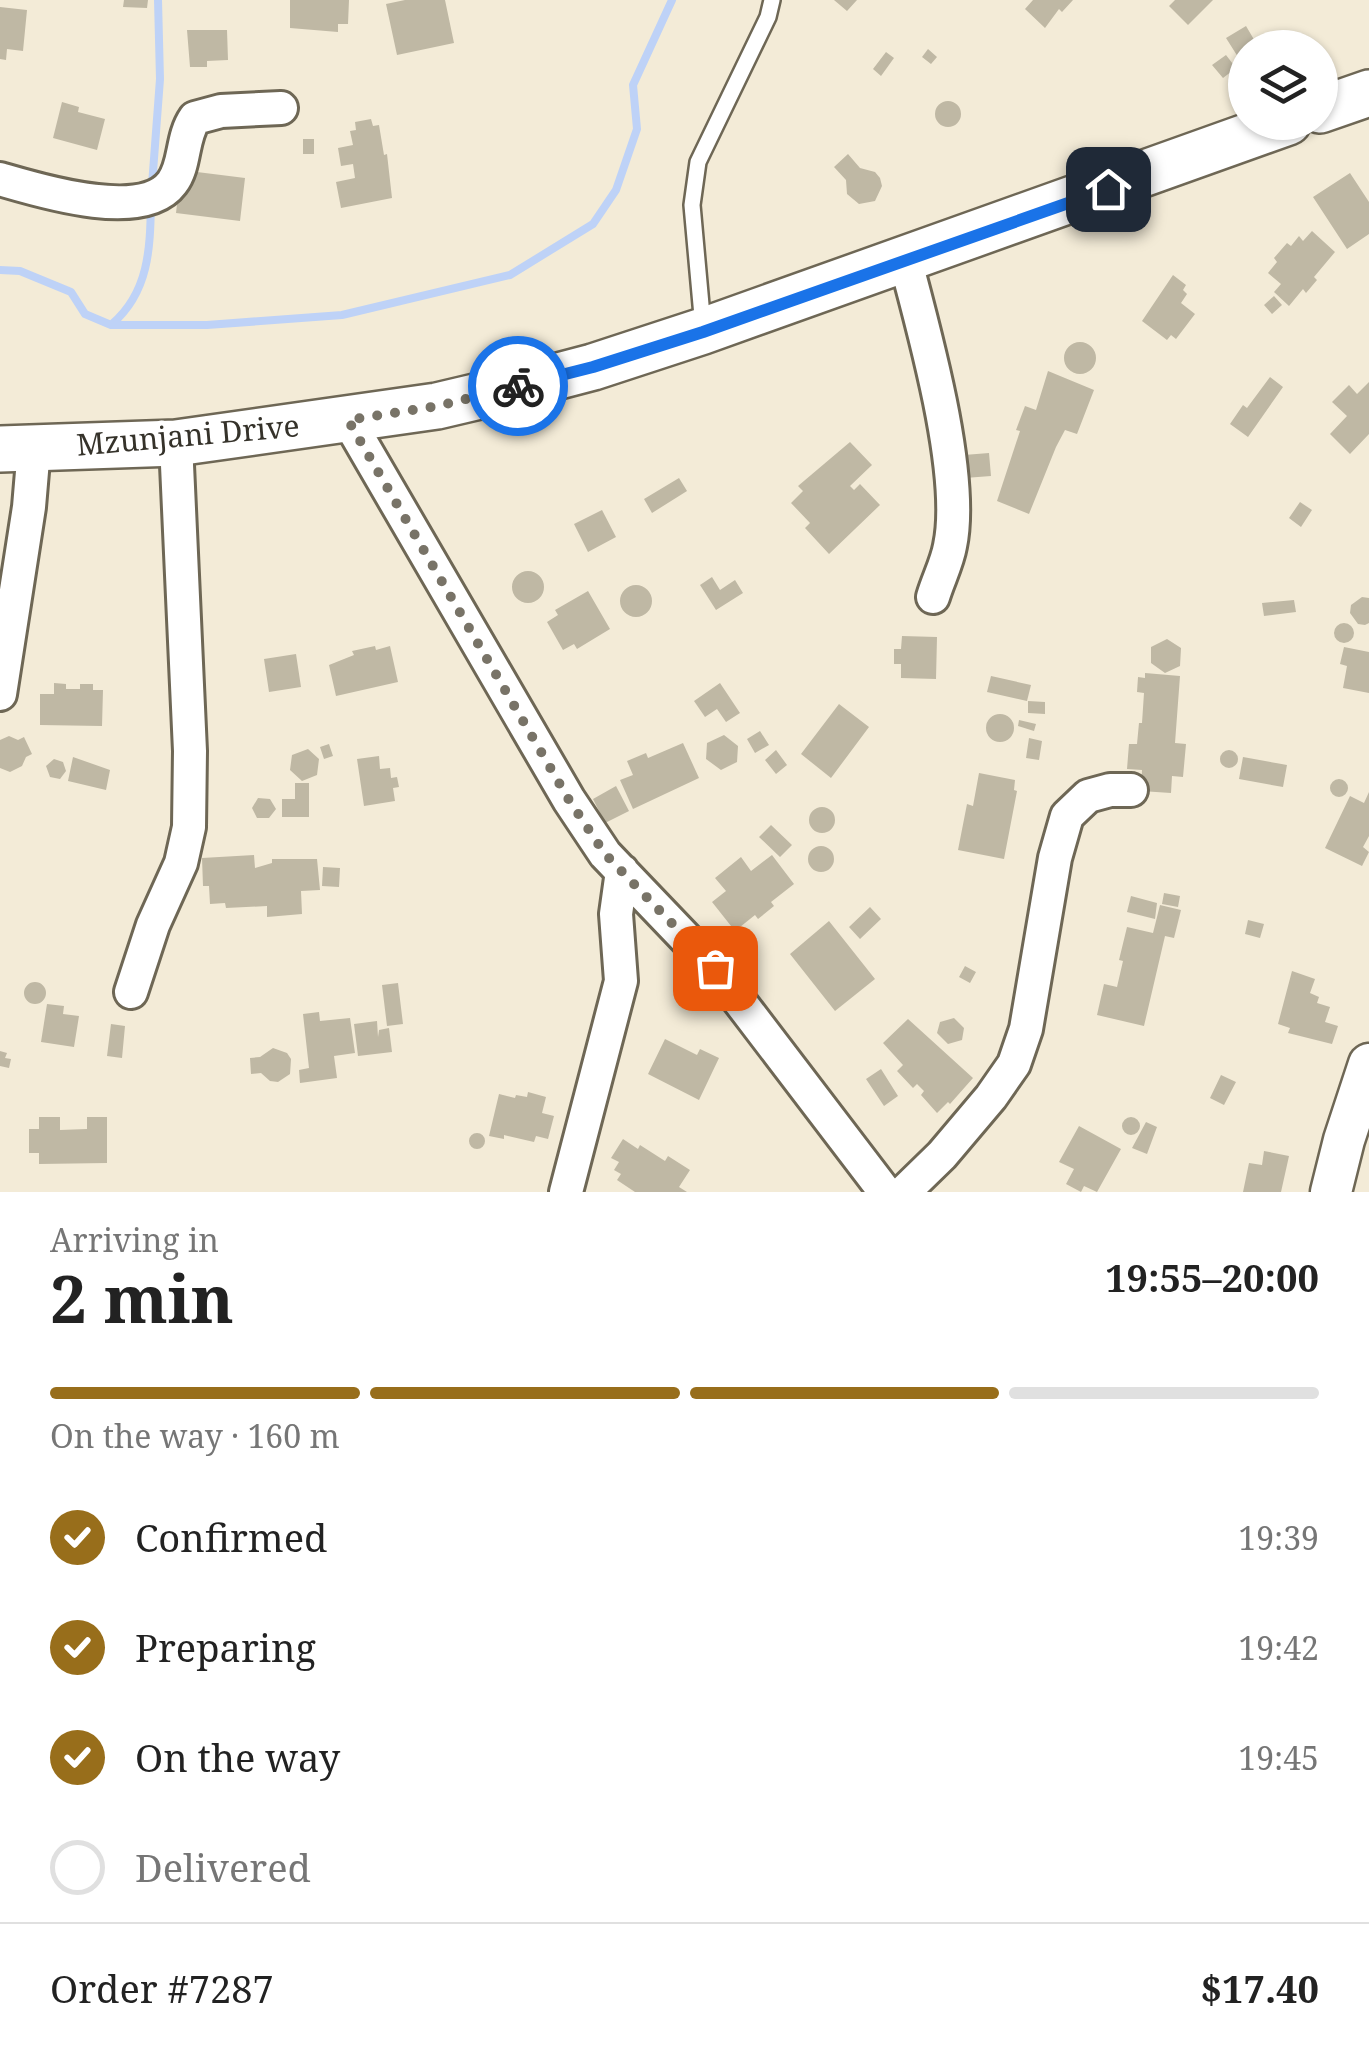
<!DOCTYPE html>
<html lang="en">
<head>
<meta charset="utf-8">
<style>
  :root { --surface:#fff; --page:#f2f2f2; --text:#222; --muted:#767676; --line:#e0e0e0; --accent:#986e1b }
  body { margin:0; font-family:"Noto Serif",serif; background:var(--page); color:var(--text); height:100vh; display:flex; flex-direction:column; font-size:38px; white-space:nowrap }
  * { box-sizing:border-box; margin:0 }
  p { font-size:32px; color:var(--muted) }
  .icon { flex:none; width:55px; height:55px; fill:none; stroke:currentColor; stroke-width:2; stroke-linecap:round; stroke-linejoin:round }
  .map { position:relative; height:1192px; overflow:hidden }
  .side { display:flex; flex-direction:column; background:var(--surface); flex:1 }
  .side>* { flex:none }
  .buttons { position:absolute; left:1228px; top:30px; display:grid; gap:20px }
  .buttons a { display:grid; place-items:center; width:110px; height:110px; border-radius:50%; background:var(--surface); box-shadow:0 2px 8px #0004; font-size:50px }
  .pin { position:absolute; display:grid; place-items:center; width:85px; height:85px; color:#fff; margin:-42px; border-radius:20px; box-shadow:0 5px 15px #0006 }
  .courier { position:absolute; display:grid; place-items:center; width:100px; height:100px; margin:-50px; border:8px solid #1a73e8; border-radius:50%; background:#fff; color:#222; box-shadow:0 2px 12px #0007 }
  .head em { font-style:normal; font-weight:700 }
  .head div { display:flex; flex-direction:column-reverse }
  .head { display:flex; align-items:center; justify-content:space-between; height:170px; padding:0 50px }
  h1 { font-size:65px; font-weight:700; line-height:75px }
  .bar { display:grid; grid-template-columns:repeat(4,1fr); gap:15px 10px; align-content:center; height:120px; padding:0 50px }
  .bar i { height:12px; border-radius:8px; background:var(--line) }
  .bar .active { background:var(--accent) }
  .bar p { grid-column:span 4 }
  .line { display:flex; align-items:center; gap:25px; padding:0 50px; border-top:2px solid var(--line) }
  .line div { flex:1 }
  ol { padding:0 50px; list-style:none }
  li { display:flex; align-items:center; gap:30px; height:110px }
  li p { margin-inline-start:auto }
  li .icon { padding:10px; border-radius:50%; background:var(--accent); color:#fff; stroke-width:4 }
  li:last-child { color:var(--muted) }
  li i { width:55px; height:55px; border:5px solid var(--line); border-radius:50% }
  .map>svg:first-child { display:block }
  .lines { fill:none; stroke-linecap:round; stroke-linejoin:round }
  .stream { stroke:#bed2f7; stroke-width:8 }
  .building { fill:#bfb8a4 }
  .service-casing { stroke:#6e6755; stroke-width:20 }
  .minor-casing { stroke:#6e6755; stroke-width:38 }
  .tertiary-casing { stroke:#6e6755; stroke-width:45 }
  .secondary-casing { stroke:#6e6755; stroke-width:50 }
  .service { stroke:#fff; stroke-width:15 }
  .minor { stroke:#fff; stroke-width:32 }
  .tertiary { stroke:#fff; stroke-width:40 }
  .secondary { stroke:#fff; stroke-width:45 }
  .done { stroke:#787367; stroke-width:10; stroke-dasharray:0 18 }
  .route { stroke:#1a73e8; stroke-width:12 }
  .labels { text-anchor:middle; stroke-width:10; stroke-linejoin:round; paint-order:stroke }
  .street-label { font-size:30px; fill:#35322a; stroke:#fff }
</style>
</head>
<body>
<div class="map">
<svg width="1369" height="1192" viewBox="0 0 1369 1192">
  <rect width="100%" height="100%" fill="#f3ebd7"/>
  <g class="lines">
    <path class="stream" d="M152 185 160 79 158 0
      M0 270 20 271 71 292 85 314 111 325H207L342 315 510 275 593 224 616 190 637 129 633 85 672 0
      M112 324C149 292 150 249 151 204"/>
  </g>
  <path class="building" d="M124 0H148L147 8 123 7Z
    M290 0H349L348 24H338V32L290 28Z
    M405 0H445L454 43 397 55 386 4Z
    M834 0H857L847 11Z
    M1033 0H1073L1062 12 1059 9 1045 28 1025 9Z
    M1175 0H1213L1188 25 1169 6Z
    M0 7 27 10 23 51 7 49 6 60 0 59Z
    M1246 26 1259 48H1245V68L1226 38Z
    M187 30H227L228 60 207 61V67H190Z
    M928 49 937 57 931 64 922 57Z
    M886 52 894 58 881 76 873 69Z
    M1226 55 1236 68 1223 78 1212 65Z
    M935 114a13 13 0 1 1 26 0a13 13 0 1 1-26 0Z
    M62 102 79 107 78 112 105 119 97 150 53 138Z
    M371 119 373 126 379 125 384 155 387 154 392 198 341 208 336 182 355 178 353 164 341 166 338 148 353 145 350 131 356 130 355 122Z
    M303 139H314V154H303Z
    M848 154 860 168 875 172 880 178 882 186 875 201 859 204 847 194 846 180 834 167Z
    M181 170 245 178 240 221 176 213 178 196 182 197Z
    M1350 173 1369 202V234L1347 249 1313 197Z
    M1312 231 1335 252 1314 277 1317 280 1306 293 1303 289 1289 306 1274 292 1281 284 1268 273 1277 262 1274 258 1287 243 1291 246 1299 236 1303 241Z
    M1173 275 1186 285 1183 290 1187 294 1181 303 1195 314 1176 339 1171 335 1167 340 1142 321Z
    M1274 296 1282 305 1272 314 1264 305Z
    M1064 358a16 16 0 1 1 32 0a16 16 0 1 1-32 0Z
    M1048 371 1094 390 1077 434 1065 430 1056 447 1029 514 997 501 1020 431 1016 430 1025 406 1036 410Z
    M1270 377 1283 387 1248 437 1230 424 1243 405 1247 408Z
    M1369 382V434L1350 454 1330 434 1347 416 1332 402 1349 385 1357 394Z
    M850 442 872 465 850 486 854 490 860 484 880 505 829 554 805 528 810 523 791 503 803 491 798 486Z
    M989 453 991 476 965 478 964 455Z
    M679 478 687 491 652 513 644 499Z
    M1300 502 1312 510 1301 527 1289 518Z
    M602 510 616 537 588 552 574 524Z
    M512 587a16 16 0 1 1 32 0a16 16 0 1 1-32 0Z
    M712 577 720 590 735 580 743 593 716 610 700 585Z
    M620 601a16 16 0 1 1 32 0a16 16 0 1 1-32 0Z
    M588 591 610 629 577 649 574 644 563 650 547 622 558 615 555 610Z
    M1362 597 1369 598V623L1365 625 1358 624 1350 613 1351 605Z
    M1294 600 1296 612 1264 616 1262 603Z
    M1334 633a10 10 0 1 1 20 0a10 10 0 1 1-20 0Z
    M902 636 937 637 936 679 901 678V664H894V649H901Z
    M1167 639 1181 648 1180 666 1165 673 1151 663V647Z
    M375 646 376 650 390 646 398 682 336 696 329 665 354 655 352 651Z
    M1344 647 1369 652V693L1343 688 1347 666 1340 664Z
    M296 654 301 687 269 692 264 659Z
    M1145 673 1180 676 1175 743 1186 744 1183 777 1172 776 1171 793 1141 791 1142 770 1127 769 1129 744H1137L1139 723H1142L1144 693 1137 692 1138 677 1145 678Z
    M991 676 1031 685 1027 701 987 692Z
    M54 683 66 684V689H80V684H93V690H103L102 726 40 725V694H54Z
    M720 683 740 713 726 722 717 709 705 717 694 701Z
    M1028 701 1045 702V714L1028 713Z
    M839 704 869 727 831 778 801 754Z
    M986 728a14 14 0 1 1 28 0a14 14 0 1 1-28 0Z
    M1019 720 1036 724 1034 731 1018 726Z
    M760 731 769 745 755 753 747 739Z
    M724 735 738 746 737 762 721 770 706 759 707 743Z
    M9 736 18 740 24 737 32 754 26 757 22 766 10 772 0 768V740Z
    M1029 738 1042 741 1039 760 1026 758Z
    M683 743 699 778 633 809 620 780 633 775 627 761 646 753 648 758Z
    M329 744 333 756 324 759 320 747Z
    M308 749 319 759 317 775 302 781 290 770 292 755Z
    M776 750 787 765 776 774 765 760Z
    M1220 759a9 9 0 1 1 18 0a9 9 0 1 1-18 0Z
    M379 756 380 769 390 768 391 778 397 777 399 787 393 788 395 801 364 806 357 759Z
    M73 757 110 770 106 790 68 781Z
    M1243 757 1287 765 1283 787 1239 779Z
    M54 759 63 762 66 771 60 779 50 777 46 766Z
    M979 773 1015 780 1014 790 1017 791 1004 859 958 850 967 804 973 806Z
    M1330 788a9 9 0 1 1 18 0a9 9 0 1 1-18 0Z
    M295 783H309V817H282V799H295Z
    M616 786 629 811 605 823 593 799Z
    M1369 792V836L1363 847 1369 852 1362 866 1325 848 1350 796 1364 803Z
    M258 798 270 799 276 809 269 818H257L252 808Z
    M809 820a13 13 0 1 1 26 0a13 13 0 1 1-26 0Z
    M771 825 792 845 780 857 759 837Z
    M808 859a13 13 0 1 1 26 0a13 13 0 1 1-26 0Z
    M254 855 255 868 272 863V859H317L320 890 301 891 302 914 267 917V906L226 908 225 903 210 904 209 886H203L202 858Z
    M772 855 794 884 771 902 774 906 758 919 755 915 735 931 712 902 726 891 715 878 741 857 751 871Z
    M323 867 340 868 339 887 322 886Z
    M1164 893 1180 896 1178 907 1162 904Z
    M1131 896 1157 903 1155 919 1127 912Z
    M1160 905 1181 910 1174 938 1165 936 1144 1026 1097 1015 1104 984 1117 987 1123 961 1119 960 1127 927 1153 933Z
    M870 907 881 919 860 939 849 927Z
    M1248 920 1264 924 1260 938 1245 934Z
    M829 921 875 979 835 1011 790 954Z
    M965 966 976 972 970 983 959 977Z
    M1292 971 1315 979 1310 993 1319 997 1317 1003 1330 1007 1325 1022 1338 1026 1332 1044 1288 1033 1290 1028 1278 1024Z
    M24 993a11 11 0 1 1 22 0a11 11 0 1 1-22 0Z
    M398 983 403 1024 387 1026 382 985Z
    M47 1004 64 1006 63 1014 79 1016 74 1047 41 1042Z
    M319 1012 320 1021 350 1018 355 1053 334 1056 337 1078 300 1083 299 1070 309 1068 303 1014Z
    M954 1018 964 1028 962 1040 948 1044 937 1033 940 1022Z
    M908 1019 973 1078 950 1104 948 1102 937 1113 921 1095 924 1091 917 1084 913 1088 897 1071 903 1065 883 1043Z
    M377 1021 378 1037 379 1030 389 1028 392 1052 358 1056 354 1024Z
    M111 1024 125 1026 122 1058 107 1056Z
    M665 1039 697 1055 700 1049 719 1058 699 1100 648 1074Z
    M273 1048 287 1053 291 1059 290 1074 278 1082 270 1081 261 1073 251 1074 250 1058 260 1057Z
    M0 1051 7 1053 5 1058 11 1059 9 1068 0 1066Z
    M881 1069 898 1096 884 1106 866 1079Z
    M1221 1075 1236 1082 1224 1105 1210 1098Z
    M528 1092 546 1097 542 1113 554 1116 548 1139 536 1136 534 1142 504 1135V1139L489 1136 499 1094 515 1098 516 1095 527 1097Z
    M1122 1126a9 9 0 1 1 18 0a9 9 0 1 1-18 0Z
    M39 1117H60V1130L87 1129V1117H107V1163L39 1164V1153H29V1129H39Z
    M1146 1122 1157 1127 1147 1154 1132 1148Z
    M1079 1126 1121 1149 1097 1192 1084 1186 1081 1192 1066 1184 1074 1169 1059 1162Z
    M469 1141a8 8 0 1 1 16 0a8 8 0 1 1-16 0Z
    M623 1139 638 1149 640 1145 665 1161 668 1156 690 1170 679 1187 687 1192H635L617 1180 621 1174 614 1170 619 1162 611 1158Z
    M1264 1151 1289 1156 1281 1192H1243L1249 1163 1262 1165Z"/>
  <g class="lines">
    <g class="service-casing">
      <path id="service" d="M703 327 692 205 698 162 768 17 772 0"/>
    </g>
    <g class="minor-casing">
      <path id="minor" d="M0 179C38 190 142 223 172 183 186 165 181 138 195 118L221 111 281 108
        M905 259C924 331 965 475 950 546 947 563 938 580 933 597
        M348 420 569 800 605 854 715 969 885 1192
        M0 694 29 507 34 448
        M131 992 153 925 181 863 189 827 190 751 176 443
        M566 1192 621 981 616 914 622 871
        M904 1192 942 1155 991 1097 1014 1064 1026 1029 1055 858 1067 816 1088 796 1110 790H1131"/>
    </g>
    <g class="tertiary-casing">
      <path id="tertiary" d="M1331 1192 1344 1140 1369 1064"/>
    </g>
    <g class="secondary-casing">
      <path id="secondary" d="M1320 110 1369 93
        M0 449 176 443 437 406 509 389 593 367 703 331 1288 122"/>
    </g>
    <use href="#service" class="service"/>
    <use href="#minor" class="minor"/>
    <use href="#tertiary" class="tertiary"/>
    <use href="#secondary" class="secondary"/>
  </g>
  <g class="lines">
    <path class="done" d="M518 386 438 406 348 420 569 800 605 854 715 968"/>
    <path class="route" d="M518 386 593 367 703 332 1108 189"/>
  </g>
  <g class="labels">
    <g class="street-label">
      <text transform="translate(188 436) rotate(-5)" y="10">Mzunjani Drive</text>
    </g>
  </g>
</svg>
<div class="buttons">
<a><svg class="icon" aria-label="layers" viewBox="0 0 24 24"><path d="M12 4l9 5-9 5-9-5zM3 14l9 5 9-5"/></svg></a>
</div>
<div class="pin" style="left:715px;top:968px;background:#ea580c"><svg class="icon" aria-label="bag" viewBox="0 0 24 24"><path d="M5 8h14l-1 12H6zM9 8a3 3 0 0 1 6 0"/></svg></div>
<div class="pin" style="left:1108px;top:189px;background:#1f2937"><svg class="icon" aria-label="home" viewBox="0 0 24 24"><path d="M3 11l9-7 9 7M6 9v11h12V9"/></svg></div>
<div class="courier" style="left:518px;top:386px"><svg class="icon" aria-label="bike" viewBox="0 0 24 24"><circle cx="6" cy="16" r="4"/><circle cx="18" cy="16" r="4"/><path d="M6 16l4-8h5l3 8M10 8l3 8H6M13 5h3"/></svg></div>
</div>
<section class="side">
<div class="head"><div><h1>2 min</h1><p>Arriving in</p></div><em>19:55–20:00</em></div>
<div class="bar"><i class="active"></i><i class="active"></i><i class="active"></i><i></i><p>On the way · 160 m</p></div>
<ol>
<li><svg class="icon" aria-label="check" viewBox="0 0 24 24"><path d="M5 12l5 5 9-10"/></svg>Confirmed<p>19:39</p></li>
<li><svg class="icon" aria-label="check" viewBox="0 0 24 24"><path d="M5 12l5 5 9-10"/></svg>Preparing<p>19:42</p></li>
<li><svg class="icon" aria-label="check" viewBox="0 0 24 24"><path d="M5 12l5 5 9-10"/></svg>On the way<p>19:45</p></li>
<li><i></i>Delivered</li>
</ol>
<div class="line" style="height:130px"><div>Order #7287</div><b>$17.40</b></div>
</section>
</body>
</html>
